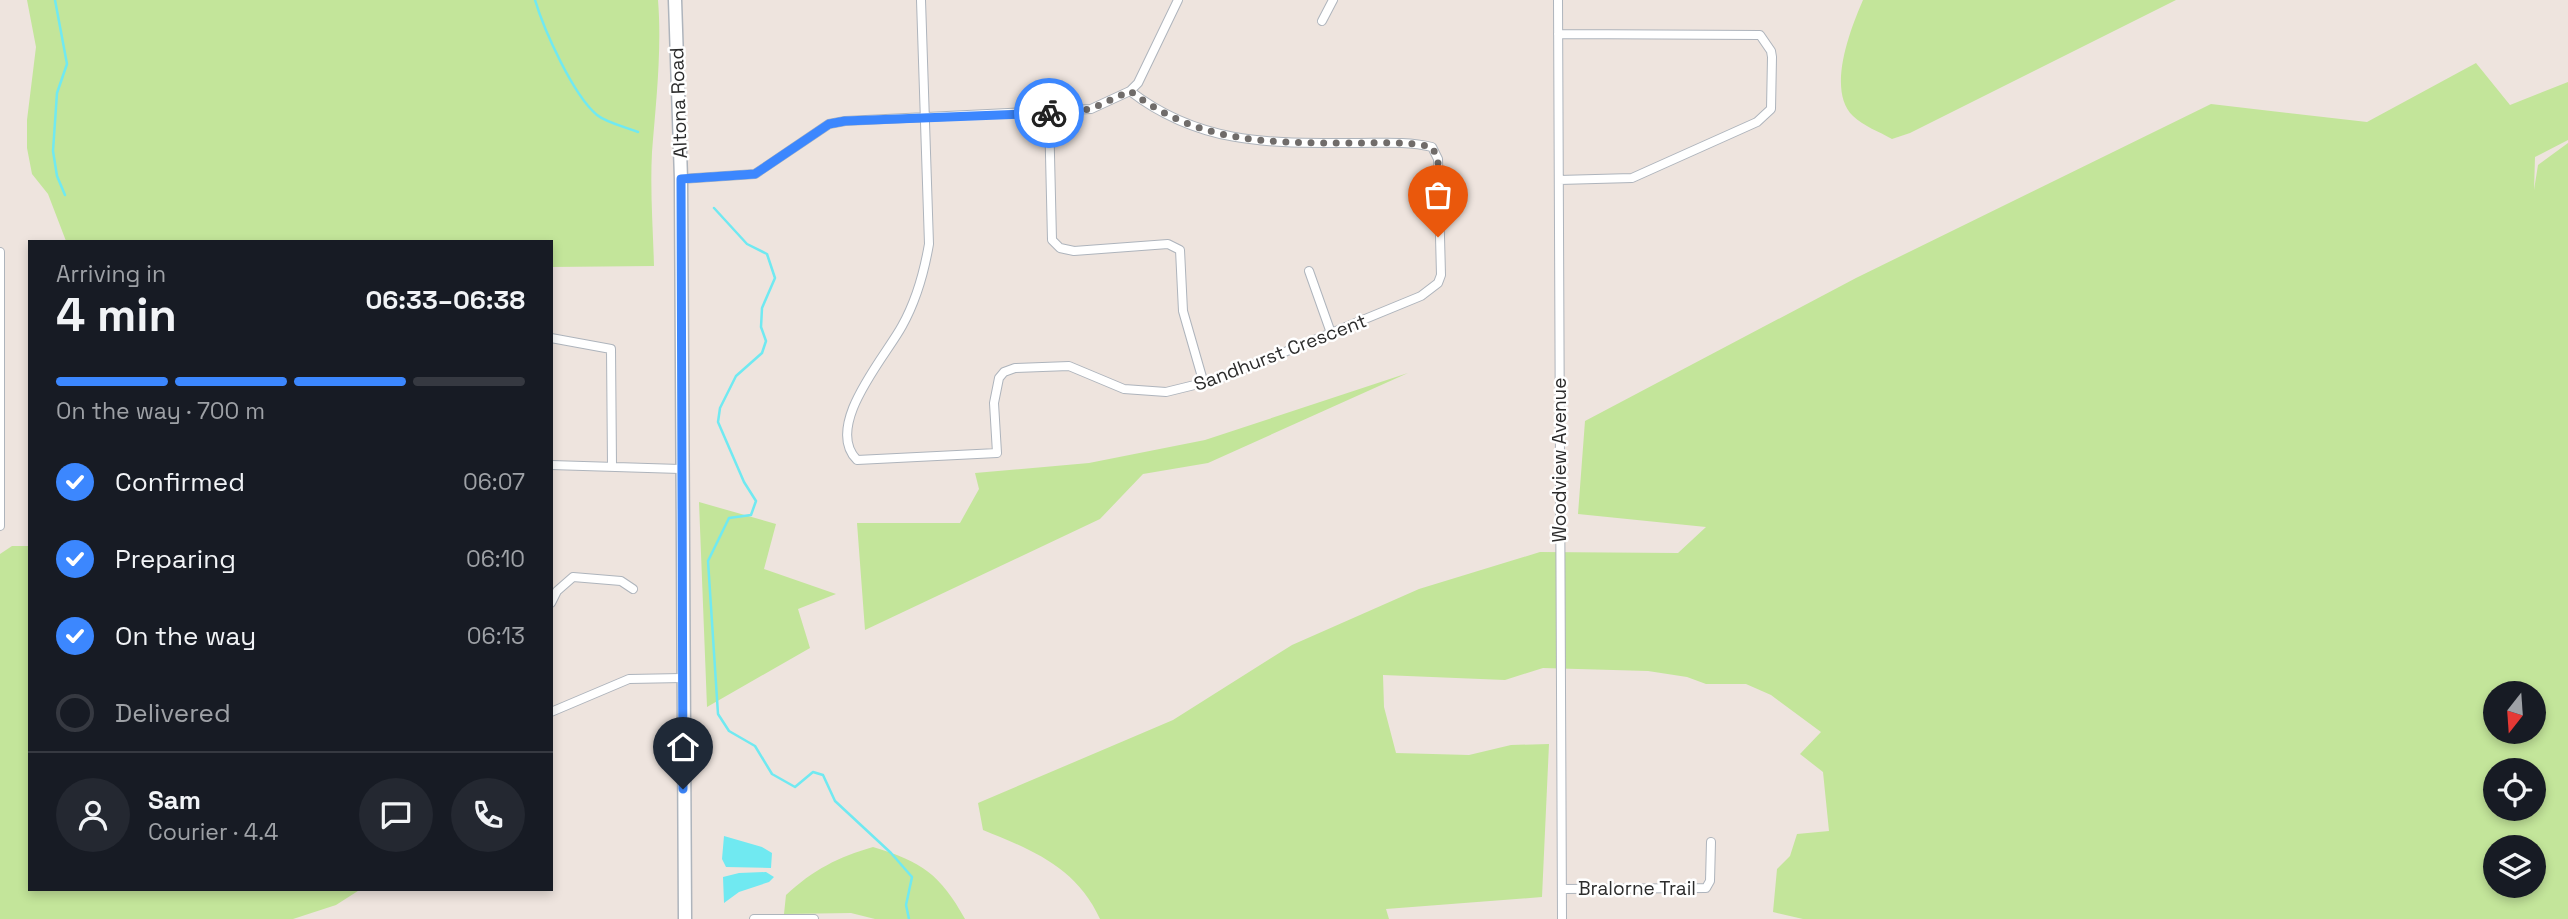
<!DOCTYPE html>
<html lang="en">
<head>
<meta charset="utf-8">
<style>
  :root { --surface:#171b24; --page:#242831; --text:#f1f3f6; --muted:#9ea1a6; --line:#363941; --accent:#3c87fe }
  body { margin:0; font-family:"Space Grotesk",sans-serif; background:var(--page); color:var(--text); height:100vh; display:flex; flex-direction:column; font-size:26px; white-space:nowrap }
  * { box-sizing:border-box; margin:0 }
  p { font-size:23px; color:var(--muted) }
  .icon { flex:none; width:38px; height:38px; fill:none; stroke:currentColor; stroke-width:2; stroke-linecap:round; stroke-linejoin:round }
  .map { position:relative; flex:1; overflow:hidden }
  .drawer { position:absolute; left:28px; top:240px; width:525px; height:651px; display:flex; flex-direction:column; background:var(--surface); border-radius:0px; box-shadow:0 4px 10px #0003 }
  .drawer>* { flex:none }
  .needle { width:46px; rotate:197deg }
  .fabs { position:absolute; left:2483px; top:681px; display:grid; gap:14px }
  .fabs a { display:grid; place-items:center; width:63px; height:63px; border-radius:50%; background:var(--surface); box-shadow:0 4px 10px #0003; font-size:35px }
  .pin { position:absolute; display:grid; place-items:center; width:60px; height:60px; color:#fff; margin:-72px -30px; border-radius:50% 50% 50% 0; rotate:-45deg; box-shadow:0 0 7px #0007 }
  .pin .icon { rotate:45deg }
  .courier { position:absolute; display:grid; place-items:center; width:70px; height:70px; margin:-35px; border:5px solid #3c87fe; border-radius:50%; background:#fff; color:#222; box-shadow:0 2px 9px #0007 }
  .headline em { font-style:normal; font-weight:700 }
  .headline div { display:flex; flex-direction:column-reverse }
  .headline { display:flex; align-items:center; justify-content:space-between; height:119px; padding:0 28px }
  h1 { font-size:46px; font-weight:700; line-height:52px }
  .bar { display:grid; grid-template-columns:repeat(4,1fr); gap:10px 7px; align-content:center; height:84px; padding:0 28px }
  .bar i { height:9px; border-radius:5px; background:var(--line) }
  .bar .current { background:var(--accent) }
  .bar p { grid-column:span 4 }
  .line { display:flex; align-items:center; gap:18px; padding:0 28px; border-top:2px solid var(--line) }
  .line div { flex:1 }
  .round { display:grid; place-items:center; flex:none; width:74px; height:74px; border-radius:37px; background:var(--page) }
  ol { padding:0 28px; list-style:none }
  li { display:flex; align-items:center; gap:21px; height:77px }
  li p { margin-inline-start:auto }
  li .icon { padding:7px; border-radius:50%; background:var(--accent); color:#fff; stroke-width:4 }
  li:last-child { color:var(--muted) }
  li i { width:38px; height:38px; border:4px solid var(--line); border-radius:50% }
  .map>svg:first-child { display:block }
  .green { fill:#c3e59a; fill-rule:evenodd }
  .water { fill:#70e9f1 }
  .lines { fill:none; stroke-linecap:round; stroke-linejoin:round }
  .stream { stroke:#70e9f1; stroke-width:2.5 }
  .street-casing { stroke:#aeb4bc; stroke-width:10 }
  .secondary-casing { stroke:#aeb4bc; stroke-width:15 }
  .street { stroke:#fff; stroke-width:8 }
  .secondary { stroke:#fff; stroke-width:12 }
  .done { stroke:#706c6a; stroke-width:7; stroke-dasharray:0 12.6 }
  .route { stroke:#3c87fe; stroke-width:9 }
  .labels { text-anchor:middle; stroke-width:5; stroke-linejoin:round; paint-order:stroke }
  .street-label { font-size:19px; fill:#2c2c2c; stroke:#fff }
</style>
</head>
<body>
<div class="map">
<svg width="2568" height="919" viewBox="0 0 2568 919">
  <rect width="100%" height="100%" fill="#eee4de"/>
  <path class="green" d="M27 0H658C662 50 656 102 652 152 650 190 653 228 654 266L551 267V242L66 241 48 194 32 174 27 148V120L36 47Z
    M1863 0H2176L1910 133 1892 139C1880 132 1863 126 1853 116 1826 90 1851 28 1863 0Z
    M2476 63 2510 105 2568 82V140L2535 157 2534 190 2538 165 2568 143V919H1803L1773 912 1777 869 1790 856 1797 834 1829 831 1823 772 1800 754 1821 732 1771 695 1746 684H1706L1687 677 1648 671 1543 668 1505 680 1383 675 1384 707 1396 753 1469 755 1511 745 1549 744 1542 897 1386 909 1389 919H1100C1076 867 1032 850 983 830L978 803 1173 720 1292 645 1419 589 1540 552 1678 553 1706 527 1578 514 1585 421 1856 278 2211 104 2367 122ZM2496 693H2534V732H2496ZM2496 770H2534V808H2496ZM2496 847H2534V886H2496Z
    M1408 373 1208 463 1143 474 1100 519 865 630 857 523H960L979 489 975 473 1089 463 1205 440Z
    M699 502 776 524 764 569 836 594 798 609 810 648 707 707Z
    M12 546H30V889H361L336 905 293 919H0V554Z
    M873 847C922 862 940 874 965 919H875L851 913 784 914 786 895C813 870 838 857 873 847Z"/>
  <path class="water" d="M724 836 762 847 772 853 771 868 726 867 722 859Z
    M766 872 774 877 769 882 739 892 724 903 723 877 739 873Z"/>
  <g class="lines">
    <path class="stream" d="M55 0 67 64 57 93 53 151 57 176 65 195
      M535 0C544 30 573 95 597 115 607 123 626 127 638 132
      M714 208 747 244 767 254 775 278 762 308 761 327 766 341 762 353 736 376 720 408 718 422 744 482 756 501 751 515 729 518 708 561 718 714 729 731 755 746 772 774 795 787 813 772 823 775 835 801 891 853 912 877 906 905 909 919"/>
    <g class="street-casing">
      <path id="street" d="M921 0 929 244C924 273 916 301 902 326 886 356 823 426 857 460L997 453 994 403 999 378 1004 372 1015 368 1069 366 1124 389 1166 392 1219 379 1421 296 1438 283 1441 275 1438 159 1432 147C1407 141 1382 143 1357 143 1273 143 1201 146 1130 91
        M1558 0 1562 919
        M1322 21 1333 0
        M1558 34 1760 35 1771 51 1772 57 1771 109 1757 122 1632 178 1559 180
        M1049 113 1052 240 1060 248 1074 251 1168 244 1180 250 1183 311 1204 384
        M681 179 755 174 829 124 845 121 1091 109 1130 91 1138 83 1178 0
        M0 252V526
        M1309 271 1331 333
        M551 338 611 349 612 466
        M551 465 680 469
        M551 603 557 591 573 577 621 581 633 589
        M551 712 629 679 682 678
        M1562 889 1706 888 1710 881 1711 842
        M754 919H814"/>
    </g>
    <g class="secondary-casing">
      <path id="secondary" d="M675 0 681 179 685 919"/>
    </g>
    <use href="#street" class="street"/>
    <use href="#secondary" class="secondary"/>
  </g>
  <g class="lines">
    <path class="done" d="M1049 113 1091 109 1130 91C1200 144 1269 143 1351 143 1378 143 1406 141 1432 147L1438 159V237"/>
    <path class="route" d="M683 789 681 179 755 174 829 124 845 121 1049 113"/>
  </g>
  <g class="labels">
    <g class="street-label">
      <text transform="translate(678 103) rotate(-92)" y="7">Altona Road</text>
      <text transform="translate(1280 352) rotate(-21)" y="7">Sandhurst Crescent</text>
      <text transform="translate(1559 460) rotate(-90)" y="7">Woodview Avenue</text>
      <text x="1637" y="895">Bralorne Trail</text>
    </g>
  </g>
</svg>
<div class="fabs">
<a><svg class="needle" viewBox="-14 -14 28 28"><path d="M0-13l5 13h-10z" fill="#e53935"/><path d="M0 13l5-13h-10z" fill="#9ea1a6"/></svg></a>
<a><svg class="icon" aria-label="locate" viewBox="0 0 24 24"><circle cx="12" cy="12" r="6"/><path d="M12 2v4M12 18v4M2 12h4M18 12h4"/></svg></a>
<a><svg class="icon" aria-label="layers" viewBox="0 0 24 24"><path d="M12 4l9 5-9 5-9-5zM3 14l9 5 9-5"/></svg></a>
</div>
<div class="pin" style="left:1438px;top:237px;background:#ea580c"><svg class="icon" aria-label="bag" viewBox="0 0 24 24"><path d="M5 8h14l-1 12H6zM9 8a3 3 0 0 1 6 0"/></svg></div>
<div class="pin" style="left:683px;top:789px;background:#1f2937"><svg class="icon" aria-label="home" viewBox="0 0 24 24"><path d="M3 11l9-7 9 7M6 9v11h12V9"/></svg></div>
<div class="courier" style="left:1049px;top:113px"><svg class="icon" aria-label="bike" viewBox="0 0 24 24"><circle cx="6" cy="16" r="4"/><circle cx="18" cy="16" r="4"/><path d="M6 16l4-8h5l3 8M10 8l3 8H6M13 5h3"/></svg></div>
<section class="drawer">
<div class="headline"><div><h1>4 min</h1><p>Arriving in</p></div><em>06:33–06:38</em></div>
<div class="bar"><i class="current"></i><i class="current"></i><i class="current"></i><i></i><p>On the way · 700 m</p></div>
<ol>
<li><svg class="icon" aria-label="check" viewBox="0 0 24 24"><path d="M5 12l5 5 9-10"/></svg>Confirmed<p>06:07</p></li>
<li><svg class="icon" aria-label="check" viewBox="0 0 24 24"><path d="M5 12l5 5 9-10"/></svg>Preparing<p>06:10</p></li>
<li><svg class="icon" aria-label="check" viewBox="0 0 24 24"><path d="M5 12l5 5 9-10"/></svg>On the way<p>06:13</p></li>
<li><i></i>Delivered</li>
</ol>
<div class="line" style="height:126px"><a class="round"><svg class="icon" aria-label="person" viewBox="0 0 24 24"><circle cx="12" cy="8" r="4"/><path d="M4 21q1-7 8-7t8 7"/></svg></a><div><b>Sam</b><p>Courier · 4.4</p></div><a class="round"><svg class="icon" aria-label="chat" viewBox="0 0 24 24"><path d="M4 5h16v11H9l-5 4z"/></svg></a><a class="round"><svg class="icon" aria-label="phone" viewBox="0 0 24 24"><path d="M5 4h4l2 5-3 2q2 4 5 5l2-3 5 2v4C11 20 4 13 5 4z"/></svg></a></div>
</section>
</div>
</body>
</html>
